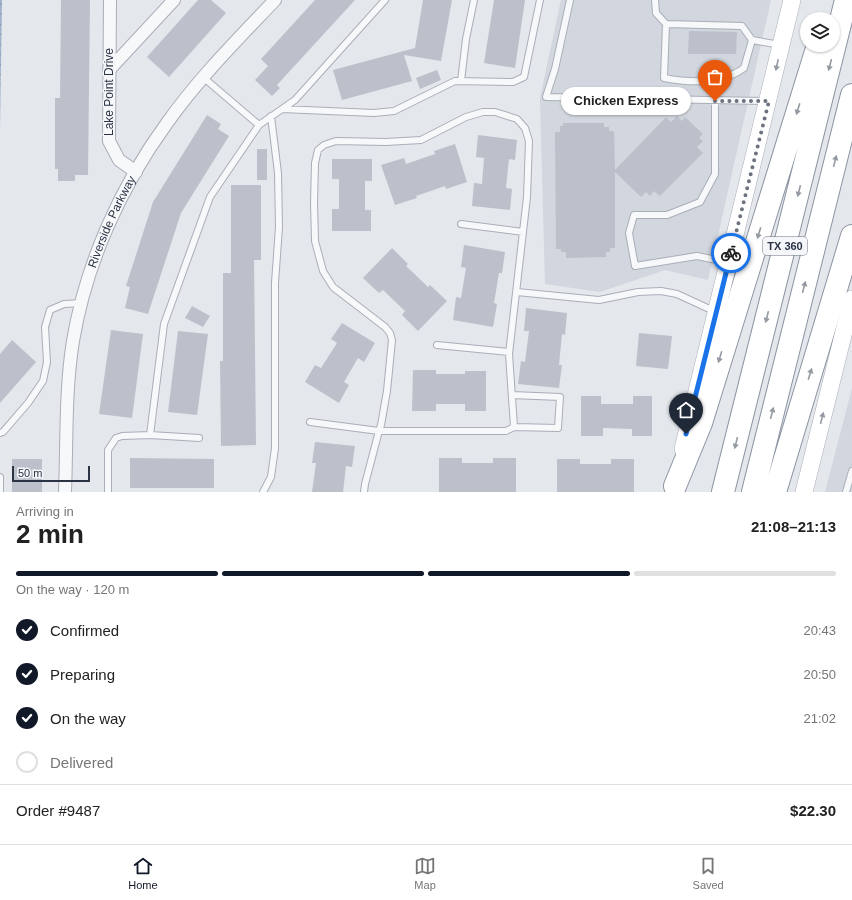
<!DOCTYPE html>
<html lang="en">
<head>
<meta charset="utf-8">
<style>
  :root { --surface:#fff; --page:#f6f6f6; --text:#222; --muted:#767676; --line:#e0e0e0; --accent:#111827 }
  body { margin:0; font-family:Helvetica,sans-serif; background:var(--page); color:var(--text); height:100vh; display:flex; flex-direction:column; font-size:15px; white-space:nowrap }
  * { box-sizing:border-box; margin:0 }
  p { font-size:13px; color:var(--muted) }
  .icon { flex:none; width:22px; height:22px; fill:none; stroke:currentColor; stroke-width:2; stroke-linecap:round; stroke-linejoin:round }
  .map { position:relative; height:492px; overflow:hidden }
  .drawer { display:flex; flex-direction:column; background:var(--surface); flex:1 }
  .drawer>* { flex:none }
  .buttons { position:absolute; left:800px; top:12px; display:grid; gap:8px }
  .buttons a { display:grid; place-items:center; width:40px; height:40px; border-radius:50%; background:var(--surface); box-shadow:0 1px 3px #0004; font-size:20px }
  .scale { position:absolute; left:12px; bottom:10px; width:78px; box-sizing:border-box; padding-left:4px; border:2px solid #2b3445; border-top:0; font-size:11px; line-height:14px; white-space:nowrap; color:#2b3445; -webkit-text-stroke:3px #f4f6f9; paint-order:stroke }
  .pin { position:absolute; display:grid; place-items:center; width:34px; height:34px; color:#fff; margin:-41px -17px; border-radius:50% 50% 50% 0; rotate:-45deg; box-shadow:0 0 4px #0007 }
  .pin .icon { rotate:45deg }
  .courier { position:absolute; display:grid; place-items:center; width:40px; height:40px; margin:-20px; border:3px solid #1a73e8; border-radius:50%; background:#fff; color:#222; box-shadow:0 1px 5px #0007 }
  .bubble { position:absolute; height:28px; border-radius:14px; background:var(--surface); box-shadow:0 1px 3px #0004; font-size:13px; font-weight:700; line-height:28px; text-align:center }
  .headline em { font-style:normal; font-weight:700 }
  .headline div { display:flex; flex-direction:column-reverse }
  .headline { display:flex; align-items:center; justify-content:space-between; height:68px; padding:0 16px }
  h1 { font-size:26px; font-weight:700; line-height:30px }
  .bar { display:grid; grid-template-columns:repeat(4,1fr); gap:6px 4px; align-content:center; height:48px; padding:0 16px }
  .bar i { height:5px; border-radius:3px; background:var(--line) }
  .bar .current { background:var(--accent) }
  .bar p { grid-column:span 4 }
  .line { display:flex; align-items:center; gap:10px; padding:0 16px; border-top:1px solid var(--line) }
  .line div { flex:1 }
  ol { padding:0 16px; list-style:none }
  li { display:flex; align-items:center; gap:12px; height:44px }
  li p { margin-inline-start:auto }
  li .icon { padding:4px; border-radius:50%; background:var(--accent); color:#fff; stroke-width:4 }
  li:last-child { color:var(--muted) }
  li i { width:22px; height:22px; border:2px solid var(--line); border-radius:50% }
  .tabs { display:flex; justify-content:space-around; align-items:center; height:56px; border-top:1px solid var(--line); background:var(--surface); font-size:11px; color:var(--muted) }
  .tabs a { display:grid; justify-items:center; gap:2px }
  .tabs .current { color:var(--accent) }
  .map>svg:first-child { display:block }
  .built { fill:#d2d6de }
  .water { fill:url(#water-waves) }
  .building { fill:#bbc0ca }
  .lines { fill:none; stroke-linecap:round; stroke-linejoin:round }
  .lane-casing { stroke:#a9aeb7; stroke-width:8 }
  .street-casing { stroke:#a9aeb7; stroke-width:14 }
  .secondary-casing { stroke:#a9aeb7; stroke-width:18 }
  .highway-casing { stroke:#8b94a3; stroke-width:24 }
  .lane { stroke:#f7f8fa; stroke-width:6 }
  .street { stroke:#f7f8fa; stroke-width:12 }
  .secondary { stroke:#fff; stroke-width:17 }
  .highway { stroke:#fff; stroke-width:22 }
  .oneway { fill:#959aa2 }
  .done { stroke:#6c737f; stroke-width:4; stroke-dasharray:0 7.2 }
  .route { stroke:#1a73e8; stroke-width:5 }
  .labels { text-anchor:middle; stroke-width:3; stroke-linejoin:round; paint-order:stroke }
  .shield { fill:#f4f6f9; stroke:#676e7b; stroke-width:1 }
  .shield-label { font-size:11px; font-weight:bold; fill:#2b3445 }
  .street-label { font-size:12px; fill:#2b3445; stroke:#f4f6f9 }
</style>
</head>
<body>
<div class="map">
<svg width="852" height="492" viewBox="0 0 852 492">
  <defs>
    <pattern id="water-waves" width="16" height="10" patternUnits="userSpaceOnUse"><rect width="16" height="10" fill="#9fb4cc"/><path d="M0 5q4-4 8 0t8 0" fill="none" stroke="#8293a7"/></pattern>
  </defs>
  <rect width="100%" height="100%" fill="#e4e7ec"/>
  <path class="built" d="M561 0H771L708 280 665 270 600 292 545 284 540 98Z
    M852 388V492H825Z"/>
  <path class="water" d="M0 0H2L0 130Z"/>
  <path class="building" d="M61 0H90L88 175H75V181H58V169H55V98H60Z
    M198 0H211L226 13 169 77 147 57Z
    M315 0H355L277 85 280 88 272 96 255 80 268 66 261 59Z
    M423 0H452L441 61 404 55 412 81 342 100 333 70 415 48Z
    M494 0H525L515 68 484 63Z
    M689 31 737 32 736 54H688Z
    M437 70 441 80 420 89 416 78Z
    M207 115 221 124 218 129 229 136 181 213 148 314 125 308 130 287 126 286 153 202Z
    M677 116 682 121 685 117 703 134 699 138 703 141 697 147 703 153 660 196 654 191 650 196 646 192 641 197 615 172V248H610V252H606V257L566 258V252H561V249H556L555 132H560V126H563V123H604V127H609V131H614L615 170 666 117 671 122Z
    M478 135 517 140 515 160 509 159 506 188 512 189 510 210 472 206 474 183 482 184 484 158 476 157Z
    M455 144 467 182 446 189 445 186 416 196 417 198 395 205 381 165 404 158 406 164 435 154 434 151Z
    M257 149H267V180H257Z
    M332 159H372V181H365V210H371V231H332V209H339V179H332Z
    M231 185H261V260H254L256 445 221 446 220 361H223V273H231Z
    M464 245 505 252 502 273H499L494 303 497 304 493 327 453 320 456 297 461 298 466 268 461 267Z
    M392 248 408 264 406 266 428 287 430 285 447 301 418 331 402 315 405 311 383 290 379 293 363 278Z
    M192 306 210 316 203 327 185 318Z
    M526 308 567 313 565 335 562 334 559 365H562L559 388 518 384 521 361 525 362 529 331H524Z
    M342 323 375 343 364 362 358 358 344 382 349 385 339 403 305 382 315 365 321 368 337 343 331 339Z
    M111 330 143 334 132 418 99 414Z
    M178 331 208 334 197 415 168 412Z
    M639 333 672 336 668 369 636 366Z
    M12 340 36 362 0 403V354Z
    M413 370H436V374H465V371H486V411H465V404H436V411H412Z
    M581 396H601V404H633V396H652V436H632V429L603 428V436H581Z
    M315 442 355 446 352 467 346 466 343 492H312L316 463H312Z
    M130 458 214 459V488H130Z
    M439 458H462V463H493V458H516V492H439Z
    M12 459H42V492H12Z
    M557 459H580V464H611V459H634V492H557Z"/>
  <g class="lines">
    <g class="lane-casing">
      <path id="lane" d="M570 0 555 69 546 97 767 101
        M655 0 656 13 666 24 742 26 752 40 780 45
        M666 24 664 78C690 83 722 84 744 68L752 40
        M204 78 259 125
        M461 81 466 39 474 0
        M715 101V174L700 202 667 215H634L629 233 635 266 697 256 727 262
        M282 109 374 113 394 111 455 81 513 82 524 77 540 0
        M461 224 523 232
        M517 292 599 300 638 292 661 291 677 294 716 312
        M437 345 509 352
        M512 395 560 397 558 428 514 427
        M310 422 379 431H506L514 427 509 354 527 197 529 141 525 128 517 119 495 112H483L466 117 421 140 386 142 336 141 324 145 318 150 315 163 314 203 315 241 323 271 333 287 385 327 390 333 392 340 387 391 381 425 379 431 365 484 364 492
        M0 433 3 432 28 403 43 381 47 362 45 327 50 310 64 304 82 303
        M150 435 164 324 210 197 259 125 295 100 385 0
        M0 477V492
        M108 492V450L116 438 122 436 150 435 199 438
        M263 492 271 477 275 448V283L279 227 278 173 271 116
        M846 492 852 471"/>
    </g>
    <g class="street-casing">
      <g id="street">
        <path d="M110 0 109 141 119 160 136 172"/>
        <path d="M109 70 174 0"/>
        <path id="s1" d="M65 492C67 442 65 390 73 341 86 263 121 186 167 123 198 79 238 39 275 0"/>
      </g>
    </g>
    <g class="secondary-casing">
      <path id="secondary" d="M683 449 792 0
        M804 492 852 299"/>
    </g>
    <g class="highway-casing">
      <path id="highway" d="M675 486 701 423 818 45
        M723 492 846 0
        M753 492 852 95
        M775 492 852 236"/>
    </g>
    <use href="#lane" class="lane"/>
    <use href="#street" class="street"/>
    <use href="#secondary" class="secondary"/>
    <use href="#highway" class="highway"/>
  </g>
  <defs><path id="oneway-solid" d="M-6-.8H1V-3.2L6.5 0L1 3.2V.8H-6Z"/></defs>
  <g class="oneway">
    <use href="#oneway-solid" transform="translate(777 65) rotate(102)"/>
    <use href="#oneway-solid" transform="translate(830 65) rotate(104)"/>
    <use href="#oneway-solid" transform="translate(798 109) rotate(107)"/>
    <use href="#oneway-solid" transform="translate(835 161) rotate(-76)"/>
    <use href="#oneway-solid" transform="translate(799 191) rotate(104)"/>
    <use href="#oneway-solid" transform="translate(759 233) rotate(107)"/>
    <use href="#oneway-solid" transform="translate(804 287) rotate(-76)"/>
    <use href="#oneway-solid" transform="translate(767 317) rotate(104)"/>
    <use href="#oneway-solid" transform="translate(720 357) rotate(107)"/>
    <use href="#oneway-solid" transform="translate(810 374) rotate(-73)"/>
    <use href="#oneway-solid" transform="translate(772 413) rotate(-76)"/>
    <use href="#oneway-solid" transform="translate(822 418) rotate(-76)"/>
    <use href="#oneway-solid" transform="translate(736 443) rotate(104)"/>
  </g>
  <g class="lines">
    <path class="done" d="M715 101H769L731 253"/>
    <path class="route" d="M686 434 731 253"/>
  </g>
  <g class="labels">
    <rect class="shield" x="763" y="237" width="44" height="18" rx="3"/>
    <g class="shield-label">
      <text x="785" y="250">TX 360</text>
    </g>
    <g class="street-label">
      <text transform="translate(109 92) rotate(-90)" y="4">Lake Point Drive</text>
      <text dy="4" stroke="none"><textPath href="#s1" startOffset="277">Riverside Parkway</textPath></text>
    </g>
  </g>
</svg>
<div class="buttons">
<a><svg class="icon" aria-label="layers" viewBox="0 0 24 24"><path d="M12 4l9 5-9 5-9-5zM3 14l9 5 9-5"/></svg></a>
</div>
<div class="scale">50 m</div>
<div class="pin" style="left:715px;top:101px;background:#ea580c"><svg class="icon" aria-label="bag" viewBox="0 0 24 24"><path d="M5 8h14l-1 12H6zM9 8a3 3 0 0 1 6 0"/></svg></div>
<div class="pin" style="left:686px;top:434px;background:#1f2937"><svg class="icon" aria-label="home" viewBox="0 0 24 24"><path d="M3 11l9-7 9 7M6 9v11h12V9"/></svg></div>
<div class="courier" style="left:731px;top:253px"><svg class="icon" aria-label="bike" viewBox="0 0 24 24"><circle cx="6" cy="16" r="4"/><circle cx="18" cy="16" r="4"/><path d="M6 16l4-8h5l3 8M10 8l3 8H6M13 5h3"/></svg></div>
<div class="bubble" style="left:561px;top:87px;width:130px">Chicken Express</div>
</div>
<section class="drawer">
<div class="headline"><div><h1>2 min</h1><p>Arriving in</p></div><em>21:08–21:13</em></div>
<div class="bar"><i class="current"></i><i class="current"></i><i class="current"></i><i></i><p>On the way · 120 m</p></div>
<ol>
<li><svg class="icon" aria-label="check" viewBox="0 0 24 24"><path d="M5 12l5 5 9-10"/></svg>Confirmed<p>20:43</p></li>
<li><svg class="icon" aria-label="check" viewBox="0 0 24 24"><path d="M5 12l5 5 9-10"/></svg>Preparing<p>20:50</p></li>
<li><svg class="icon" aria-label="check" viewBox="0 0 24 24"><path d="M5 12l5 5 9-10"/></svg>On the way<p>21:02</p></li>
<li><i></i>Delivered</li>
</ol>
<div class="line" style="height:52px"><div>Order #9487</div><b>$22.30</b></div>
</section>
<nav class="tabs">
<a class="current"><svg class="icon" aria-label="home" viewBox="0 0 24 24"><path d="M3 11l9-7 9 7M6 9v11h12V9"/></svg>Home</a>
<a><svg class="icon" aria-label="map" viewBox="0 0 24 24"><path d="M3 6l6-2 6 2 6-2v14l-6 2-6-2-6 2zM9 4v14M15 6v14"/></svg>Map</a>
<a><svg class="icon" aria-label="saved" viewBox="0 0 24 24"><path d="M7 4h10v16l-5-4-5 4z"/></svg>Saved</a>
</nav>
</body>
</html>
